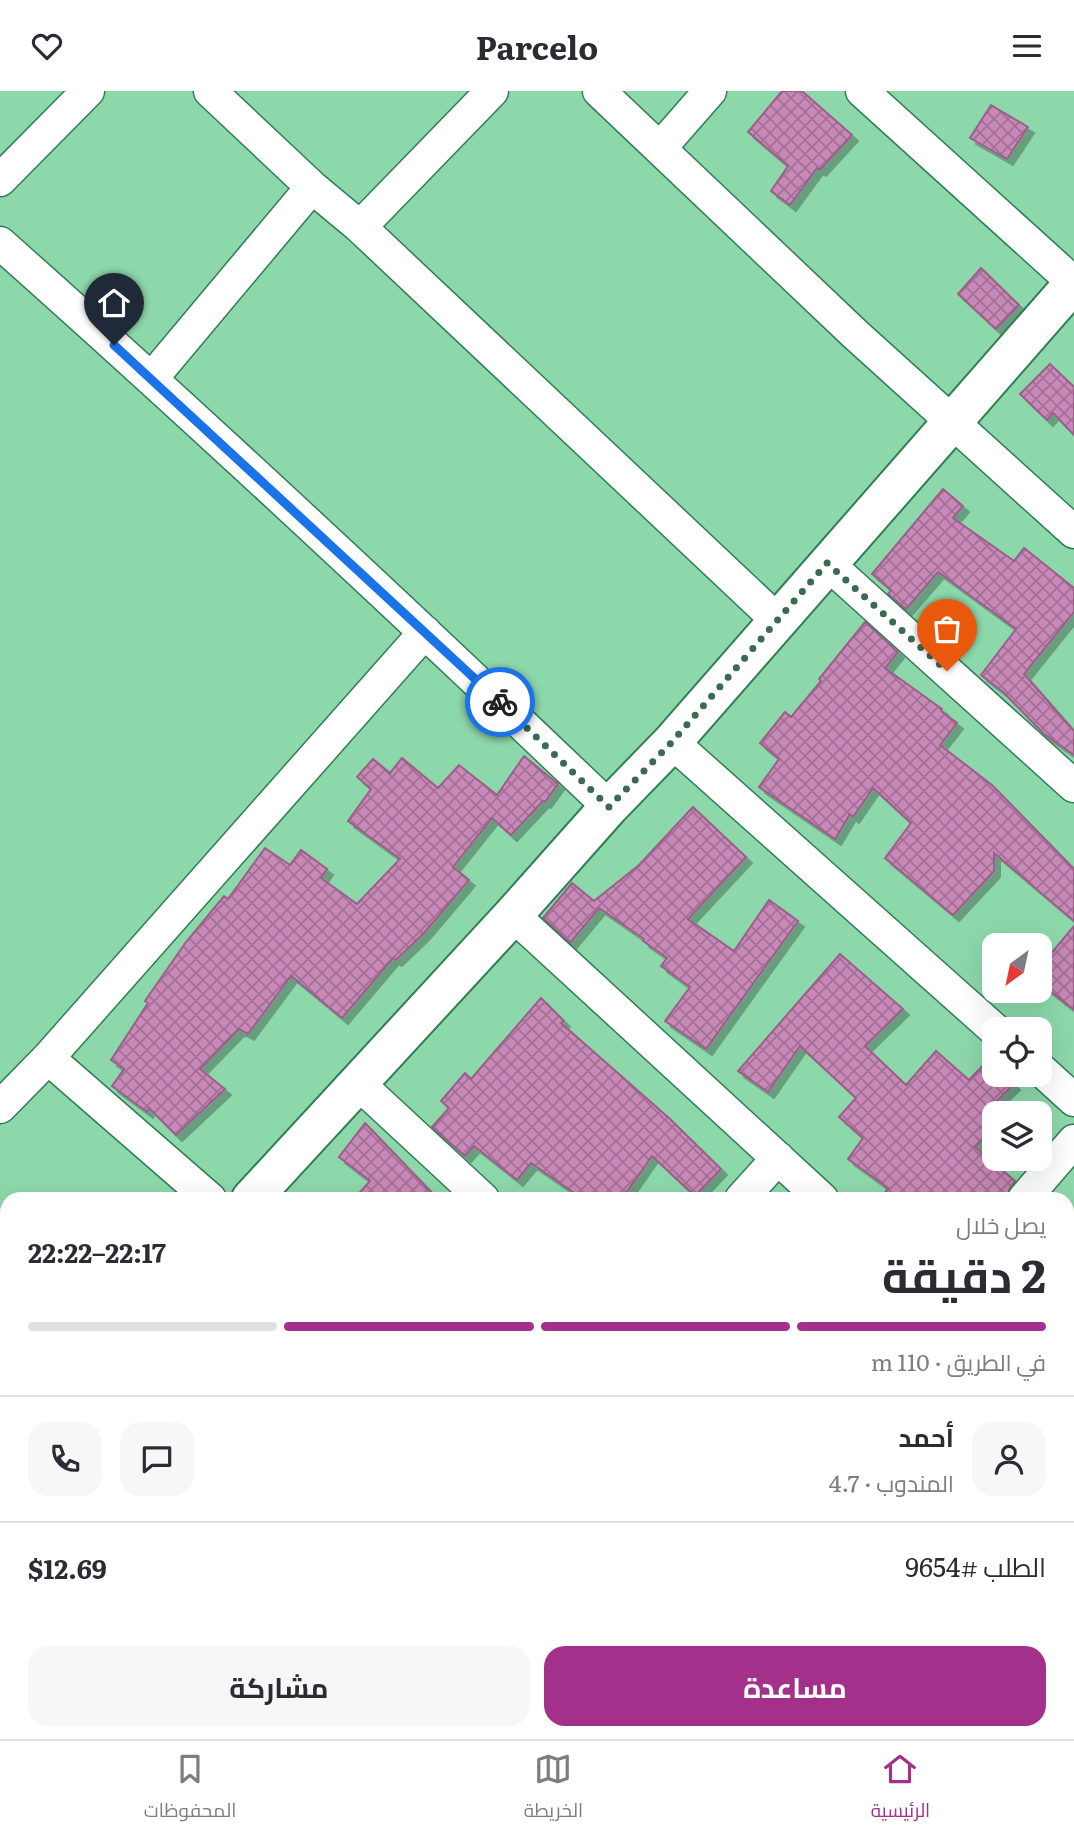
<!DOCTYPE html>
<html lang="ar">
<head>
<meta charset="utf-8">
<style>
  :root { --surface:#fff; --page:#f7f7f7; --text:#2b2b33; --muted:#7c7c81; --line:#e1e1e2; --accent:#a3308b }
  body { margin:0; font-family:Literata,Cairo,serif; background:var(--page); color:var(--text); direction:rtl; height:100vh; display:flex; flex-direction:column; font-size:26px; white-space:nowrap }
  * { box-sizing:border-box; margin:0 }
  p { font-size:23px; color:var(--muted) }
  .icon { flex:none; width:38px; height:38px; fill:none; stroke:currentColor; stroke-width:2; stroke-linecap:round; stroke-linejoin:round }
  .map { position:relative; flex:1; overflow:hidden; direction:ltr }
  .details { position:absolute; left:0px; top:1101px; width:1074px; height:548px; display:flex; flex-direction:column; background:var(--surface); border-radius:21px 21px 0 0; box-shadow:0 7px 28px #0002; direction:rtl }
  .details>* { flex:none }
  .needle { width:46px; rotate:213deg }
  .fabs { position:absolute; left:982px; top:842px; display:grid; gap:14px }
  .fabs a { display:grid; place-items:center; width:70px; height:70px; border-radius:14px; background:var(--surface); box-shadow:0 7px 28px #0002; font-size:35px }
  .pin { position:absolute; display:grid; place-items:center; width:60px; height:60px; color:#fff; margin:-72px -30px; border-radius:50% 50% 50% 0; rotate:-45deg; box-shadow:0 0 7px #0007 }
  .pin .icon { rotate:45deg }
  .courier { position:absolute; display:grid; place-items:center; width:70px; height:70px; margin:-35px; border:5px solid #1a73e8; border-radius:50%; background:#fff; color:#222; box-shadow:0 2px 9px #0007 }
  .head em { font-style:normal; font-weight:700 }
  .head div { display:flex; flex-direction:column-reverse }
  .head { display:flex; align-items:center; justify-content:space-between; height:119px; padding:0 28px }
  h1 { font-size:46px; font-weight:700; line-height:52px }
  .bar { display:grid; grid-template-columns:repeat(4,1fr); gap:10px 7px; align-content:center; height:84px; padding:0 28px }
  .bar i { height:9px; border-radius:5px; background:var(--line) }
  .bar .current { background:var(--accent) }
  .bar p { grid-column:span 4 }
  .line { display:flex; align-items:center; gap:18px; padding:0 28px; border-top:2px solid var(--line) }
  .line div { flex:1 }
  .round { display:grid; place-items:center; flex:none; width:74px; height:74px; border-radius:21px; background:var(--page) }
  .primary-button { display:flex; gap:14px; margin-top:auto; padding:14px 28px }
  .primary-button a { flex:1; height:80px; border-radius:21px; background:var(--accent); color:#fff; font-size:28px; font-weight:700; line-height:80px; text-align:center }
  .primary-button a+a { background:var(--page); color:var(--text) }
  header { display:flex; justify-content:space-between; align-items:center; height:91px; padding:0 28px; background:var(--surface); font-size:32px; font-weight:700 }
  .tab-bar { display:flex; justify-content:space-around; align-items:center; height:98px; border-top:2px solid var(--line); background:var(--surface); font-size:19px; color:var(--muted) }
  .tab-bar a { display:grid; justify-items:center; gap:4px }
  .tab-bar .current { color:var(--accent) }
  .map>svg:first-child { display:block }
  .building { fill:url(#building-cross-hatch); stroke:#9b5e8a; stroke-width:2; filter:url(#shadow) }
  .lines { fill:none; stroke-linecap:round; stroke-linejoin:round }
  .street-casing { stroke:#307d54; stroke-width:35 }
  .secondary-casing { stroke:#307d54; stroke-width:42 }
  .street { stroke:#fff; stroke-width:32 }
  .secondary { stroke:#fff; stroke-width:38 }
  .done { stroke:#3a6a4f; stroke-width:7; stroke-dasharray:0 12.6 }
  .route { stroke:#1a73e8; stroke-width:9 }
</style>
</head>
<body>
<header><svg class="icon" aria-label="menu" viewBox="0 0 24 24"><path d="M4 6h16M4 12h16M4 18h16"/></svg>Parcelo<svg class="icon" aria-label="heart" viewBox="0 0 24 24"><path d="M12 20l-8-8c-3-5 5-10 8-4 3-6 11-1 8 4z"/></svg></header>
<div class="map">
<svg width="1074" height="1648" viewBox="0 0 1074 1648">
  <defs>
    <pattern id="building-cross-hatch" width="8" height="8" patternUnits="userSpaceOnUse" patternTransform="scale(1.75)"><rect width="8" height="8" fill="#c989b8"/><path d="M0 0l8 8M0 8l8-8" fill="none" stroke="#a27095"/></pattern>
    <filter id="shadow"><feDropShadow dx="6" dy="6" stdDeviation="0" flood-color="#0004"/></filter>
  </defs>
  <rect width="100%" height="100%" fill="#8dd8ab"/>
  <path class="building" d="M782 0H802L852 44 820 79 817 77 790 114 771 100 788 75 748 41Z
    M991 14 1028 36 1007 68 970 47Z
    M981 177 1019 214 996 238 958 203Z
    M1050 273 1074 296V344L1053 322 1047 329 1020 303Z
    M943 398 963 415 953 427 1014 470 1024 457 1074 497V521L1024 583 1074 640V664L1044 643 1003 601 981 584 1016 538 938 481 906 518 888 503 891 499 872 483Z
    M865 531 898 561 885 577 942 618 941 620 957 632 940 654 992 694 1074 778V830L994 762V780L953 824 885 767 911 732 873 697 853 726 850 723 835 748 759 696 779 668 760 652 785 621 791 626 821 590 819 588Z
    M524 665 558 693 545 711 543 710 511 744 492 727 453 776 469 789 424 842 396 869 393 867 342 927 291 885 248 943 239 938 200 978 225 998 176 1044 149 1017 147 1021 112 995 124 978 111 969 148 912 145 910 186 851 224 805 228 808 265 757 290 774 301 759 327 778 321 787 357 813 400 768 348 730 371 698 357 686 373 668 390 682 402 667 438 697 459 674 497 704Z
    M693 716 746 766 688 828 734 860 769 809 798 830 706 958 665 930 690 896 661 875 667 867 643 850 644 848 599 817 570 852 543 827 572 792 594 810 639 774Z
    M1074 835V919L1040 892V867L1044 871Z
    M840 863 903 918 865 955 906 994 936 960 969 989 989 968 994 973V984H1005L1014 993 990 1017 997 1022H994V1035L975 1056 1015 1090 1010 1097 1006 1108H881L888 1097 848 1068 863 1047 839 1026 856 1007 800 955 768 1001 738 980Z
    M541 907 564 930 561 932 669 1027 721 1078 695 1105 652 1065 622 1108H583L531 1072 517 1089 474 1055 465 1065 432 1036 449 1017 441 1010 465 982 471 988Z
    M365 1032 438 1108H354L370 1090 339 1066Z"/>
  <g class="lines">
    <g class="street-casing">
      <path id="street" d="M210 0 312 96 360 136 777 529
        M599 0 855 243 1074 441
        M862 0 1074 192
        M661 56 710 0
        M0 89 88 0
        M360 136 492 0
        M0 152C207 336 409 525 609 716
        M152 287 312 96
        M827 472 1074 695
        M672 651 994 938
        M513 824 822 1108
        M48 967 210 1108
        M1040 978 1074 1009
        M359 993 483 1108
        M0 1016 48 967 425 541
        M741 1108 778 1067
        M1024 1108 1074 1050
        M1068 1336 1074 1342
        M361 1642 368 1648
        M706 1642 712 1648
        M1063 1642 1070 1648
        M643 1648 650 1642"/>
    </g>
    <g class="secondary-casing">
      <path id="secondary" d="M251 1108 513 824 609 716 672 651 1074 192
        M0 1394 7 1387"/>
    </g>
    <use href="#street" class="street"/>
    <use href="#secondary" class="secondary"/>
  </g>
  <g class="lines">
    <path class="done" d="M500 611 609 716 672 651 827 472 947 580"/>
    <path class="route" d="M114 254 500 611"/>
  </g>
</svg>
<div class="fabs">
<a><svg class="needle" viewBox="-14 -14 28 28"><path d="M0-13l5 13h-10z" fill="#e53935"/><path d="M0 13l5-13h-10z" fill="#7c7c81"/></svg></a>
<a><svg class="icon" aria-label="locate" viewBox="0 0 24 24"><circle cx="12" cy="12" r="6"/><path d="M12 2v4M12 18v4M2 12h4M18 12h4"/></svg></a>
<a><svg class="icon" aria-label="layers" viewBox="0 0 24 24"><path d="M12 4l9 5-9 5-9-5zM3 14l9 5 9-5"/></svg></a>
</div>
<div class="pin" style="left:947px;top:580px;background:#ea580c"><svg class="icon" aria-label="bag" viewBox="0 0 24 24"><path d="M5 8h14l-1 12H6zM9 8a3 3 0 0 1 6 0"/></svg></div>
<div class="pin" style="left:114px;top:254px;background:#1f2937"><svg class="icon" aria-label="home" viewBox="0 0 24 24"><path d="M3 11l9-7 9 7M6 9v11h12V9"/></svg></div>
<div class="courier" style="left:500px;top:611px"><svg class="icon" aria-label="bike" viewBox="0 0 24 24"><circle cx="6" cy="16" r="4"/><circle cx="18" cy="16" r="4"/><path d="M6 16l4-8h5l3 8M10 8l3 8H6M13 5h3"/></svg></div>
<section class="details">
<div class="head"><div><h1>2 دقيقة</h1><p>يصل خلال</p></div><em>22:17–22:22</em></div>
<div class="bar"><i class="current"></i><i class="current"></i><i class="current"></i><i></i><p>في الطريق · 110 m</p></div>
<div class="line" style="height:126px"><a class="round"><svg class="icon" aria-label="person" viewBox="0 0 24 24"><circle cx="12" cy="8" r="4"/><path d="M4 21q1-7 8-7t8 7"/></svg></a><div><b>أحمد</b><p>المندوب · 4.7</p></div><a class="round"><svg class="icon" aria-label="chat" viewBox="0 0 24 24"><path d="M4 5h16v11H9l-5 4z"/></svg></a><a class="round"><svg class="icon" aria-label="phone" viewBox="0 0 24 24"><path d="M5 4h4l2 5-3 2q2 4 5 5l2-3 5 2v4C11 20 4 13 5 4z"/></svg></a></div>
<div class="line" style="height:91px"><div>الطلب #9654</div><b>$12.69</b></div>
<div class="primary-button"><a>مساعدة</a><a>مشاركة</a></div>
</section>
</div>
<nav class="tab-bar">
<a class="current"><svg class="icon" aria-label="home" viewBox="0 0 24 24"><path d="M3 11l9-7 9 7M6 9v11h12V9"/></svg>الرئيسية</a>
<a><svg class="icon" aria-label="map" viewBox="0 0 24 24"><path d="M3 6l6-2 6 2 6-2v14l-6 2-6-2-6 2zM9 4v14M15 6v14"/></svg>الخريطة</a>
<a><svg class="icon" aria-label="saved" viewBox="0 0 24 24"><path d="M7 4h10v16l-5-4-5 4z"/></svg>المحفوظات</a>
</nav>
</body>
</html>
